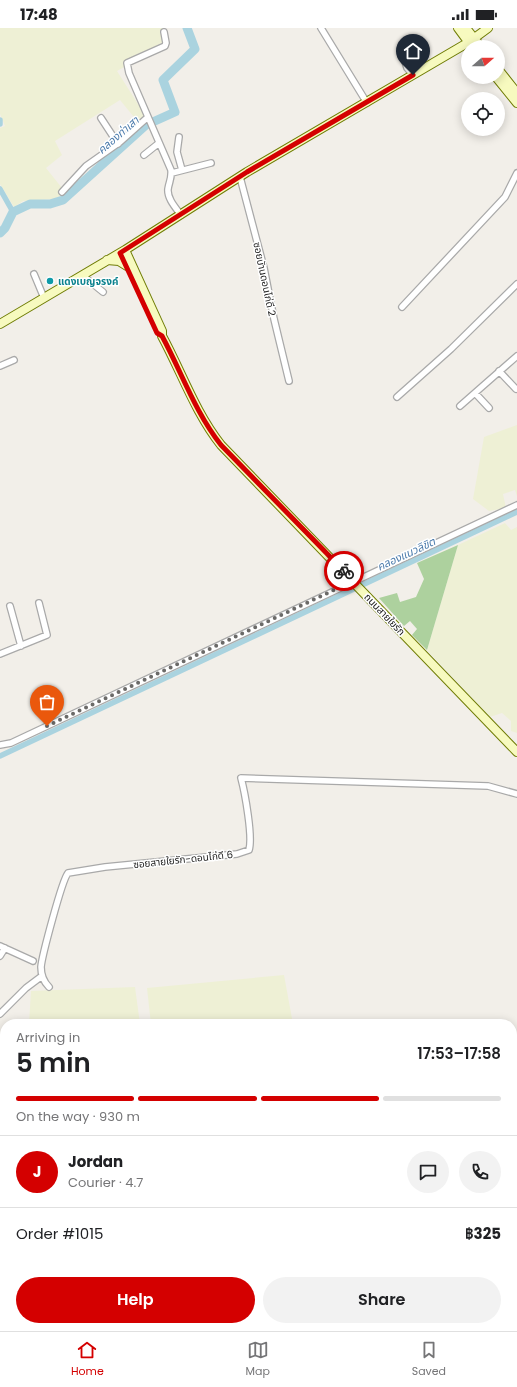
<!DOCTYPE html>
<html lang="en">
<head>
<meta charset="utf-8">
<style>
  :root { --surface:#fff; --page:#f2f2f2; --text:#202124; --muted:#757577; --line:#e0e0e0; --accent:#d40000 }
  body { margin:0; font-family:Poppins,"Noto Sans Thai",sans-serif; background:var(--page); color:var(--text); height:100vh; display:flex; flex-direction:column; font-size:15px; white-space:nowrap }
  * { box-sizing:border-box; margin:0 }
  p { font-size:13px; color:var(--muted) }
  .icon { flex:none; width:22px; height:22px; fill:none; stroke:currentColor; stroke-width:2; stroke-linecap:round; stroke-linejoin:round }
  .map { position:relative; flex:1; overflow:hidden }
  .panel { position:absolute; left:0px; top:991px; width:517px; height:312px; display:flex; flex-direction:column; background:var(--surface); border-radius:16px 16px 0 0; box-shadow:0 2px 10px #0003 }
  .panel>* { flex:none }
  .needle { width:26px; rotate:70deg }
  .tools { position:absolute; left:461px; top:12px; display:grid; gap:8px }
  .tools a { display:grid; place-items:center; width:44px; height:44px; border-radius:50%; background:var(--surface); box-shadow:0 2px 10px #0003; font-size:20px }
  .pin { position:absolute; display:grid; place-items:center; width:34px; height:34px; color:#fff; margin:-41px -17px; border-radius:50% 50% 50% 0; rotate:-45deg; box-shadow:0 0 4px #0007 }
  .pin .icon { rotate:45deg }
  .courier { position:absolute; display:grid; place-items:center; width:40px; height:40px; margin:-20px; border:3px solid #d40000; border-radius:50%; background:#fff; color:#222; box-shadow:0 1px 5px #0007 }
  .head em { font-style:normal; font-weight:600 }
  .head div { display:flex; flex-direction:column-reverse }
  .head { display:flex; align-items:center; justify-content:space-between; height:68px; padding:0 16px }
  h1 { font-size:26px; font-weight:600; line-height:30px }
  .bar { display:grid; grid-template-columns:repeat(4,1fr); gap:6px 4px; align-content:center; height:48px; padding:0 16px }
  .bar i { height:5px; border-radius:3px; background:var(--line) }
  .bar .selected { background:var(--accent) }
  .bar p { grid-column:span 4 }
  .line { display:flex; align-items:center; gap:10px; padding:0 16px; border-top:1px solid var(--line) }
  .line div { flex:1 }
  .round { display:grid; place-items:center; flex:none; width:42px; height:42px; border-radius:21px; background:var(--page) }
  .cta { display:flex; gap:8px; margin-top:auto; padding:8px 16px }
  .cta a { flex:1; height:46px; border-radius:24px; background:var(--accent); color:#fff; font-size:16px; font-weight:600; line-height:46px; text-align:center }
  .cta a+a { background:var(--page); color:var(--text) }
  .status { display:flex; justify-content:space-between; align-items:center; height:28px; padding:0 20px; background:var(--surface); direction:ltr }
  .status svg { height:11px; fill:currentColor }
  .tabs { display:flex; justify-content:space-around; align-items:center; height:56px; border-top:1px solid var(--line); background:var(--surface); font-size:11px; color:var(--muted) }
  .tabs a { display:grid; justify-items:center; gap:2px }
  .tabs .selected { color:var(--accent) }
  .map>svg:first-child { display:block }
  .farmland { fill:#eef0d5 }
  .forest { fill:#add19e }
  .wetland { fill:#c6e0d4 }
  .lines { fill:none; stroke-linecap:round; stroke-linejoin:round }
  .canal { stroke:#aad3df; stroke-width:5.5 }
  .river { stroke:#aad3df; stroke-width:9 }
  .street-casing { stroke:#a9a9a9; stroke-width:8 }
  .secondary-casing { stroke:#707d05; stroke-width:10 }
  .street { stroke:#fff; stroke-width:5.5 }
  .secondary { stroke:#f7fabf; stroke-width:8 }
  .done { stroke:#6b6a68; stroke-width:4; stroke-dasharray:0 7.2 }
  .route { stroke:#d40000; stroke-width:5 }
  .culture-dot { fill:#0f9aa8; stroke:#fff; stroke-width:1.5 }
  .labels { text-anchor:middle; stroke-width:3; stroke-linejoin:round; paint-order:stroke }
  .street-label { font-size:10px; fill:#222; stroke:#fff }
  .culture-label { font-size:10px; font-weight:bold; fill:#0d838f; stroke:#fff; text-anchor:start }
  .water-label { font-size:11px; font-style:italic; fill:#4a7aab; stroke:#fff }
</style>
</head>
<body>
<div class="status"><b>17:48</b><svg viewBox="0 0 49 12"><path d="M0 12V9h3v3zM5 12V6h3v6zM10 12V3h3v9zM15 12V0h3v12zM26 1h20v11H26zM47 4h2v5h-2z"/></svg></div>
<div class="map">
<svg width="517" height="1303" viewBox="0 0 517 1303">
  <rect width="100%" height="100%" fill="#f2efe9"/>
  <path class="farmland" d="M0 0H164L160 3 164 14 144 24 126 38 117 43 145 87 138 94 120 72 55 113 62 127 46 140 66 165 54 171 23 173 14 179 0 156V100L5 98 0 86Z
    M517 397V468L515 462 503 466 506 480 489 483 473 471 484 409Z
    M505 495 511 502 517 499V705L511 703V693L502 685 490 689 427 622 458 517Z
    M284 947 293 996H151L147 960Z
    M135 959 140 996H29L31 963Z
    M0 1134H5L4 1206 0 1204Z
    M0 1238 5 1241V1298H52L55 1303H0Z
    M517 1251V1303H452V1298H512V1252Z
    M123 1298H217L219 1303H124Z"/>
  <path class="forest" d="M458 517 427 622 412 607 417 601 410 593 404 598 379 570 397 565 400 574 416 569 424 551 417 535Z"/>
  <path class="wetland" d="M0 1040 5 1045V1134H0Z"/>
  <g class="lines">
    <path class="canal" d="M0 92V96
      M0 161 13 184
      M0 728 517 484
      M512 1205 517 1204
      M98 1298V1303"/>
    <path class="river" d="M0 205 5 200 13 184 30 176H50L63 172 146 97 175 84 163 52 195 21 187 0"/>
    <g class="street-casing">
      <path id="street" d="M321 0 367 75
        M164 4 166 15 165 18 127 35 129 45 171 142C172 150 169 154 168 161 167 170 175 179 181 187
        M413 47 407 40 404 30 414 20
        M101 90 118 116
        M179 109 177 124 182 142
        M144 127 159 115
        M172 145 211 135
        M240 149 264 240 274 291 289 353
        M62 164 86 138 120 114 148 89
        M34 246 44 270
        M82 247 103 264
        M402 279 505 169 517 145
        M0 338 14 332
        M499 343 516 361
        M475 365 489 380
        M397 369 451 321 517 256
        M460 378 517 328
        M10 578 21 618
        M0 626 47 607 39 575
        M0 717 11 715 517 477
        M0 918 33 933
        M0 928 5 920
        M49 959C43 953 41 947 41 939 42 928 62 852 68 845L105 839 237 826 249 822C253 809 245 765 241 750L488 758 517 766
        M0 986 26 960 42 948
        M512 1167 516 1200
        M0 1208 5 1210
        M0 1223 5 1225
        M512 1236 517 1235
        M338 1298 339 1303
        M433 1298V1303
        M92 1303 93 1298"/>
    </g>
    <g class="secondary-casing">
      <path id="secondary" d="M458 0 472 19
        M466 0 481 19
        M498 41 517 65
        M496 49 517 75
        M125 222 162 303V308C182 345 195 384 221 417L517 724
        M107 232 119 233 127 238
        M0 296 125 222 247 144 469 14 488 0"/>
    </g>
    <use href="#street" class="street"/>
    <use href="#secondary" class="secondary"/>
  </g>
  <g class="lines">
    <path class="done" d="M47 698 353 553 344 543"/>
    <path class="route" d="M344 543 221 417C195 384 182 345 162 308L157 305 120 225 247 144 413 47"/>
  </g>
  <circle class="culture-dot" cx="50" cy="253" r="4"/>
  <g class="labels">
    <g class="street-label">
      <text transform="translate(265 251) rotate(78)" y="4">ซอยบัานดอนไก่ดี 2</text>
      <text transform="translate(385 586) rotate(46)" y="4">ถนนสายใยรัก</text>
      <text transform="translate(183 831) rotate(-6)" y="4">ซอยสายใยรัก-ดอนไก่ดี 6</text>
    </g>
    <g class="culture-label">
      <text x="58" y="257">แดงเบญจรงค์</text>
    </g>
    <g class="water-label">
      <text transform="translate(118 107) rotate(-41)" y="4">คลองท่าเสา</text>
      <text transform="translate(406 526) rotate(-25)" y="4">คลองแนวลิขิต</text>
    </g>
  </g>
</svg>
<div class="tools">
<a><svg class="needle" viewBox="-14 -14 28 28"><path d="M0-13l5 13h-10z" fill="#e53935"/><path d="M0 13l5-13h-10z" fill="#757577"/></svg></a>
<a><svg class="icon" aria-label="locate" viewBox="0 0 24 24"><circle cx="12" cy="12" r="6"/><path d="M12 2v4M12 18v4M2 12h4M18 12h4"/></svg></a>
</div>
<div class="pin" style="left:47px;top:698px;background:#ea580c"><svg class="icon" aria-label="bag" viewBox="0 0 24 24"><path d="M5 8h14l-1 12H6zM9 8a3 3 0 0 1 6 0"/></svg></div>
<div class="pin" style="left:413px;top:47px;background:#1f2937"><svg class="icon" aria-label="home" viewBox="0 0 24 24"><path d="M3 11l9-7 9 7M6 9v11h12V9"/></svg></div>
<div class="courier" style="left:344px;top:543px"><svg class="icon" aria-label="bike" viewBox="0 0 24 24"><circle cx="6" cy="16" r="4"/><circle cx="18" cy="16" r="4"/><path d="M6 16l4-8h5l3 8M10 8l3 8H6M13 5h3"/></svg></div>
<section class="panel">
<div class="head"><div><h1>5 min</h1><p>Arriving in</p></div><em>17:53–17:58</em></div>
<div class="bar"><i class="selected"></i><i class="selected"></i><i class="selected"></i><i></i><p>On the way · 930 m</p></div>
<div class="line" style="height:72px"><b class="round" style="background:var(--accent);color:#fff">J</b><div><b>Jordan</b><p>Courier · 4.7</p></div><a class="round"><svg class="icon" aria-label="chat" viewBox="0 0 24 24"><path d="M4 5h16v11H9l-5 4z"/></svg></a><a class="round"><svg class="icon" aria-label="phone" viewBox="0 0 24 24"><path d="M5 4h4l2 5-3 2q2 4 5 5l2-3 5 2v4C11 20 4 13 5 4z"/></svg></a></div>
<div class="line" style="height:52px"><div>Order #1015</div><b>฿325</b></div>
<div class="cta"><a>Help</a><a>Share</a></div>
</section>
</div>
<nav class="tabs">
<a class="selected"><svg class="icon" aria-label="home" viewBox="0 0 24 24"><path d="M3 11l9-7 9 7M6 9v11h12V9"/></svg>Home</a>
<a><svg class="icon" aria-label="map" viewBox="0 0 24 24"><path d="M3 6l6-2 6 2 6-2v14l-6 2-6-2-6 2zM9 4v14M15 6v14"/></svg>Map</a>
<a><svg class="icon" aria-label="saved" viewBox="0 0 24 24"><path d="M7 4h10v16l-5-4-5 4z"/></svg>Saved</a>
</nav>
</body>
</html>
